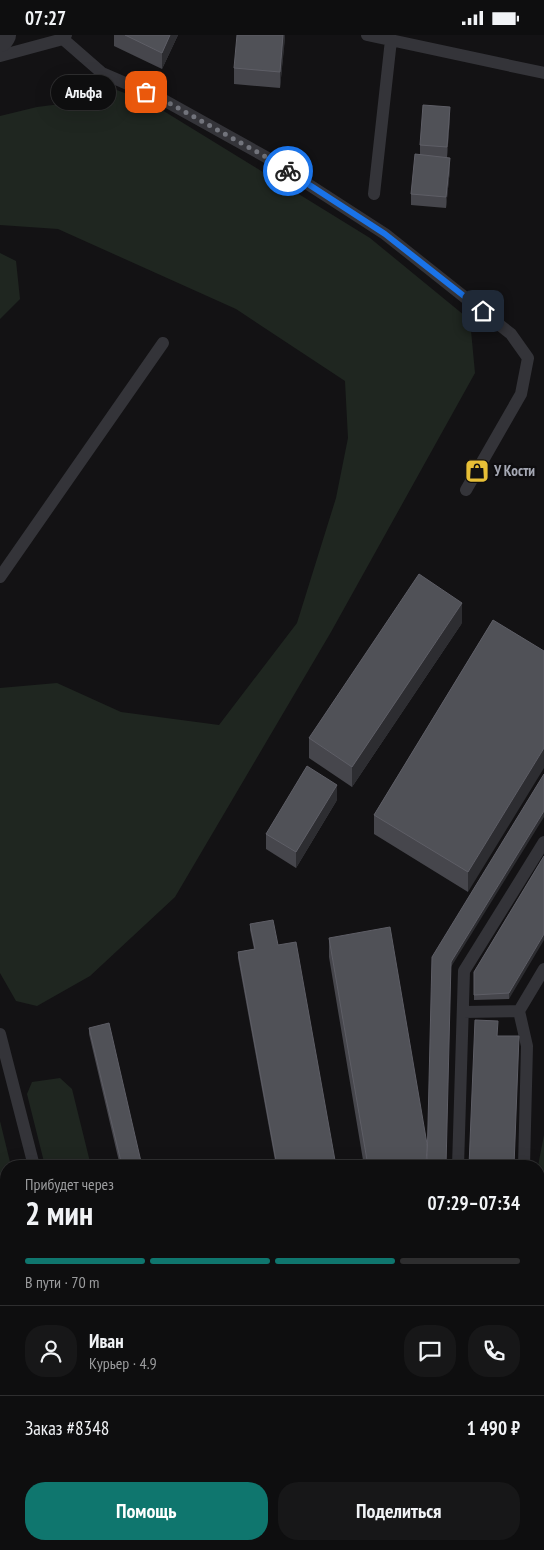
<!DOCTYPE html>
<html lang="ru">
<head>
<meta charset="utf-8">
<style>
  :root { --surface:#0e0e0f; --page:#171718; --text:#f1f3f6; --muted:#9b9c9e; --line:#2e2e2f; --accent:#0f766e }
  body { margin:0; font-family:"PT Sans Narrow",sans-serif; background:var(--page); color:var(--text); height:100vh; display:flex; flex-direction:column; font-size:19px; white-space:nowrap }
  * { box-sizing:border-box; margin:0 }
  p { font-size:16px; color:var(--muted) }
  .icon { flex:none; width:28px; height:28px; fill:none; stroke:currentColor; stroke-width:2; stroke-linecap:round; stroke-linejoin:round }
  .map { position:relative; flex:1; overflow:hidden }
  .panel { position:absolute; left:0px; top:1125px; width:545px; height:390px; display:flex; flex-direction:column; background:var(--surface); border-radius:20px 20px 0 0; box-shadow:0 5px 20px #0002,0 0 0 1px var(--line) }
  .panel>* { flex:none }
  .pin { position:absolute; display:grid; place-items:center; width:42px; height:42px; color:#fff; margin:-21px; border-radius:10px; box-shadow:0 2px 8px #0006 }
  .courier { position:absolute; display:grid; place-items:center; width:50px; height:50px; margin:-25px; border:4px solid #1a73e8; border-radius:50%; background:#fff; color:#222; box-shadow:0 1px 6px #0007 }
  .bubble { position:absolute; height:35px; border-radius:18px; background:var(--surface); box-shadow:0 5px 20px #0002,0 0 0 1px var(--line); font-size:16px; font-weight:600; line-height:35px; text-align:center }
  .head em { font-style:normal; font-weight:600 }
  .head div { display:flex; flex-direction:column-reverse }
  .head { display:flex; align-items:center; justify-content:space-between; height:85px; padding:0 25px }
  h1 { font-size:32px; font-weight:600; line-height:38px }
  .bar { display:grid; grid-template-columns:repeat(4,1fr); gap:8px 5px; align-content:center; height:60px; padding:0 25px }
  .bar i { height:6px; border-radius:4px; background:var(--line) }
  .bar .current { background:var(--accent) }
  .bar p { grid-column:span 4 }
  .line { display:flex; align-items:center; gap:12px; padding:0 25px; border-top:1px solid var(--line) }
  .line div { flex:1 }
  .round { display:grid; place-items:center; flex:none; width:52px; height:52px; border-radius:20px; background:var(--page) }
  .primary-button { display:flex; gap:10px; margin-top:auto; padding:10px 25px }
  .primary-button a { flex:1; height:58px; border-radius:20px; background:var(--accent); color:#fff; font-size:20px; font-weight:600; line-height:58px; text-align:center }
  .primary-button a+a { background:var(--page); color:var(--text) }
  .status { display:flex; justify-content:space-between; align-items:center; height:35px; padding:0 25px; background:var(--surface); direction:ltr }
  .status svg { height:14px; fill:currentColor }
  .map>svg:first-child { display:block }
  .green { fill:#1f2620 }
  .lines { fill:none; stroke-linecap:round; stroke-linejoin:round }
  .path { stroke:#3a3b40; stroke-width:3; stroke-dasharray:2.5 4; stroke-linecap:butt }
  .service { stroke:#343439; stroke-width:12 }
  .tertiary { stroke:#343439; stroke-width:28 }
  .wall { fill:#46464c }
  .shaded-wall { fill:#2d2d31 }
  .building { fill:#505157; stroke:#5e5e66 }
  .done { stroke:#72747c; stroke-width:5; stroke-dasharray:0 9 }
  .route { stroke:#1a73e8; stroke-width:6 }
  .labels { text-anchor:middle; stroke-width:4.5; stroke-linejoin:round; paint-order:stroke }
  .poi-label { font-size:15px; font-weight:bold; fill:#a5a8b4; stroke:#0e0d0f; text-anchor:start }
</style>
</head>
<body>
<div class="status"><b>07:27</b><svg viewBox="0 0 49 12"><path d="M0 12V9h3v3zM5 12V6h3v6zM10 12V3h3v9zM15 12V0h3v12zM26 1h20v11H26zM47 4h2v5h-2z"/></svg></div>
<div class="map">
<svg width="544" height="1515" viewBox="0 0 544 1515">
  <rect width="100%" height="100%" fill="#131214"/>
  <path class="green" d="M95 47 149 67 370 203 470 285 475 338 331 597 175 862 90 941 37 971 16 966 0 938V653L57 648 121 677 219 690 297 588 336 463 348 403 345 346 236 274 58 194 0 190V81L37 72 76 67Z
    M0 218 16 226 20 264 0 284Z
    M60 1043 72 1054 91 1131H45L27 1059 32 1047Z
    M0 1086 11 1131H6V1401L0 1392Z
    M544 1100V1515H341L340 1509H539V1131H538Z
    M38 1509H88L93 1515H34Z
    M136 1509H324L326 1515H138Z"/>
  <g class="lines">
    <path class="path" d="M407 1509 408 1515"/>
    <path class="service" d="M367 0 544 38
      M63 4 102 38 160 63 266 122 385 199 511 299 528 323 521 359 466 455
      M0 21 63 4 66 0
      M374 159 391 5
      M0 542 163 308
      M519 976 527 1011 524 1131
      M463 977 519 976 544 934
      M0 999 34 1131
      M458 1131 464 936 544 807
      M0 1323 6 1322
      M131 1509 133 1515"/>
    <path class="tertiary" d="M0 3 2 0"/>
  </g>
  <path class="wall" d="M114 0H178L162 34 114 11Z
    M285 0 280 53 234 49V33Z
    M450 83 447 122 450 134 446 173 411 170V159L420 119V110Z
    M493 585 468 857 374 799V780Z
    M462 588 352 752 309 723V703Z
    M337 765 296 833 266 814V799Z
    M544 821 509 964 474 965V937Z
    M250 889 278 910 336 1131H276L238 923V917L254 914 250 895Z
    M329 903 427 1131H364L329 922Z
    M89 993 142 1131H120L89 999Z"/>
  <path class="shaded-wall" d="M170 0H178L162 34V18Z
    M283 0H285V4L280 53V37Z
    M450 72V83L447 123V112Z
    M450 123V134L446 173V162Z
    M462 568V588L352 752V732Z
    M544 713V733L468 857V837Z
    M337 750V765L296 833V817Z
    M544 776V782L451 932V927Z
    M544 899V905L509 964V958Z"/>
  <path class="building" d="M125 0H170L162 18Z
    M237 0H283L280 37 234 33Z
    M423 70 450 72 447 112 420 110Z
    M415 119 450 123 446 162 411 159Z
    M419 539 462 568 352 732 309 703Z
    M493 585 544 616V713L468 837 374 780Z
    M307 731 337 750 296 817 266 799Z
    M544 739V776L451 927 446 1131H427L432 922Z
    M544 821V899L509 958 474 960V937Z
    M273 885 278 910 296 907 336 1131H277L238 917 255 914 250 889Z
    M390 892 427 1109 426 1131H368L329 903Z
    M475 985 498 986 497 1001H519L514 1131H469Z
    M109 988 142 1131H122L89 993Z"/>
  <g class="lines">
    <path class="done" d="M146 57 160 63 266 122 288 136"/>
    <path class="route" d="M288 136 385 199 483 276"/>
  </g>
  <defs>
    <g id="shop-square" transform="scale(1.25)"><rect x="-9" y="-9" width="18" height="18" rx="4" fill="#e7bf37" stroke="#0e0d0f"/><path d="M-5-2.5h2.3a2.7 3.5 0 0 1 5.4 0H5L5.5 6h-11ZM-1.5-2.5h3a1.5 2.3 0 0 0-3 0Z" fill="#111"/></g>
  </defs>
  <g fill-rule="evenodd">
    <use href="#shop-square" x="477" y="436"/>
  </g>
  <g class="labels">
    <g class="poi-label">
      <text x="494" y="441">У Кости</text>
    </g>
  </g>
</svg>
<div class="pin" style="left:146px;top:57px;background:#ea580c"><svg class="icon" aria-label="bag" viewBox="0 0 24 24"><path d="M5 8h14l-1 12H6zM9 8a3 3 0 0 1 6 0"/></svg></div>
<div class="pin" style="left:483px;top:276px;background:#1f2937"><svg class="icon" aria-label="home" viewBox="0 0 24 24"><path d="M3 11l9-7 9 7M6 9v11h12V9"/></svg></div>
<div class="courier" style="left:288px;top:136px"><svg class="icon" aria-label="bike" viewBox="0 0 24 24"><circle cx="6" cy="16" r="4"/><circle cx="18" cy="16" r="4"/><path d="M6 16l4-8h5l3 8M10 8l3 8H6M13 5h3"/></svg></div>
<div class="bubble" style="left:51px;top:40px;width:65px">Альфа</div>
<section class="panel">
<div class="head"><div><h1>2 мин</h1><p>Прибудет через</p></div><em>07:29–07:34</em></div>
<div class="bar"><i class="current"></i><i class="current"></i><i class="current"></i><i></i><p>В пути · 70 m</p></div>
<div class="line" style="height:90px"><a class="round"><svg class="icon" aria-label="person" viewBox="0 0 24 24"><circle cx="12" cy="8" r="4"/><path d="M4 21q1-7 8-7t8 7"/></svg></a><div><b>Иван</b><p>Курьер · 4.9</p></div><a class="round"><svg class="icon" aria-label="chat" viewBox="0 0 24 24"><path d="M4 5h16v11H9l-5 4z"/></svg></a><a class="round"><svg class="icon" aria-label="phone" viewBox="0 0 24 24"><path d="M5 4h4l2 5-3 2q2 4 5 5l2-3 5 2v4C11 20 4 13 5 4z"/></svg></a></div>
<div class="line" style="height:65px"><div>Заказ #8348</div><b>1 490 ₽</b></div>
<div class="primary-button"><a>Помощь</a><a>Поделиться</a></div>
</section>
</div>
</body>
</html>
